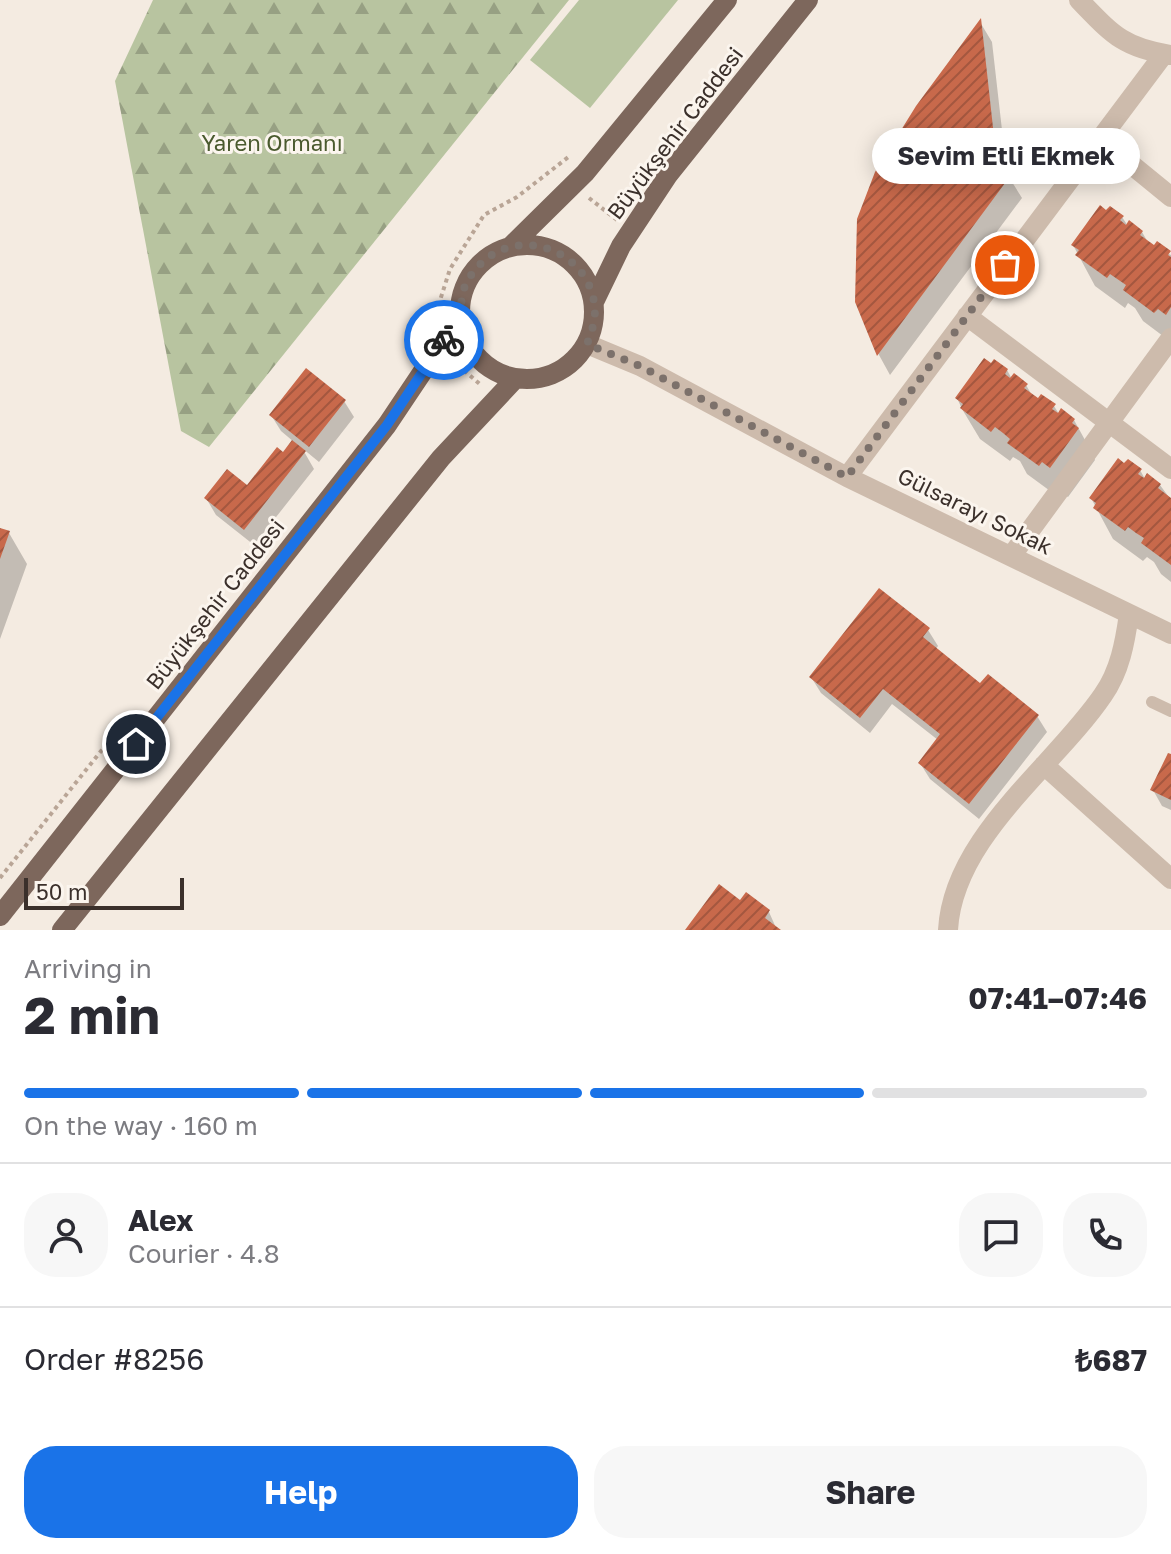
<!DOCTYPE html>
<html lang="en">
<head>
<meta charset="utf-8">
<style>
  :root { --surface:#fff; --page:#f7f7f7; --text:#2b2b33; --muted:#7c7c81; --line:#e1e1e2; --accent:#1a73e8 }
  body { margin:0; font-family:"Golos Text",sans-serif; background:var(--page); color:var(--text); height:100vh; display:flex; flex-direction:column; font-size:30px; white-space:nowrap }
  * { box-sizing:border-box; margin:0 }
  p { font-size:26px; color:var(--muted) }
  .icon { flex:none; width:44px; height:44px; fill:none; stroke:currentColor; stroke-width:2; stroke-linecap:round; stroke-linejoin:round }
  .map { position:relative; height:930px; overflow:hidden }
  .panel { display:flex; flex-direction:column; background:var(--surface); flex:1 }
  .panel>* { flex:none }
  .scale { position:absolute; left:24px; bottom:20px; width:160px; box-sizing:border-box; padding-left:8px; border:4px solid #3b302b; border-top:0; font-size:22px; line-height:28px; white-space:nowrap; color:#3b302b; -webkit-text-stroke:6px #fbf5ee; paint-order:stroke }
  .pin { position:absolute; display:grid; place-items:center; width:68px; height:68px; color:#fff; margin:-34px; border:4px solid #fff; border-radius:50%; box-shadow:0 2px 8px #0007 }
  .courier { position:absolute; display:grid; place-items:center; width:80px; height:80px; margin:-40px; border:6px solid #1a73e8; border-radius:50%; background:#fff; color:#222; box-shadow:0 2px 10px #0007 }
  .bubble { position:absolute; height:56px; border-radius:28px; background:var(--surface); box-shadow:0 4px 20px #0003; font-size:26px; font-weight:700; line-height:56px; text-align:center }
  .summary em { font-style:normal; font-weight:700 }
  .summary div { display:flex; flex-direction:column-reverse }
  .summary { display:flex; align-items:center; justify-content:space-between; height:136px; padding:0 24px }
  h1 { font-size:52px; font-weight:700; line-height:60px }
  .bar { display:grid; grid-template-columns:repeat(4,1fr); gap:12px 8px; align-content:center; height:96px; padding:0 24px }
  .bar i { height:10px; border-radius:6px; background:var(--line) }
  .bar .current { background:var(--accent) }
  .bar p { grid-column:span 4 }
  .line { display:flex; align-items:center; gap:20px; padding:0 24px; border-top:2px solid var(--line) }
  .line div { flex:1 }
  .round { display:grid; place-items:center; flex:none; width:84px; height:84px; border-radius:32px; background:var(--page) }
  .action { display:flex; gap:16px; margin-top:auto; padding:16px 24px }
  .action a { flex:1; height:92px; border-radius:32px; background:var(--accent); color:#fff; font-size:32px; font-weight:700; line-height:92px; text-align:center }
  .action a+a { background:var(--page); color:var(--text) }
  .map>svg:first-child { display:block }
  .forest { fill:url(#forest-firs) }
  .park { fill:#b8c4a0 }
  .shadow { fill:#0003 }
  .building { fill:url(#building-hatch) }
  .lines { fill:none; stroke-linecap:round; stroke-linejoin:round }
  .path { stroke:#b9a596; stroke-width:4; stroke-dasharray:4 4; stroke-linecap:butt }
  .lane { stroke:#cdbbac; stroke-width:12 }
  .street { stroke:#cdbbac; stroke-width:20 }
  .primary { stroke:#7d675c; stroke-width:20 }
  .done { stroke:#7c716b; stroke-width:8; stroke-dasharray:0 14.4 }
  .route { stroke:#1a73e8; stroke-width:10 }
  .labels { text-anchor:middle; stroke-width:6; stroke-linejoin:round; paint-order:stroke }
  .street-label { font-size:22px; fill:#3b302b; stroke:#fbf5ee }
  .park-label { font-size:22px; fill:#4a5a2e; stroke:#fbf5ee }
</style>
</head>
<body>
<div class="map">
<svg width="1171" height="930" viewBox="0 0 1171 930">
  <defs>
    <pattern id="forest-firs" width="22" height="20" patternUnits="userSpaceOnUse" patternTransform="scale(2)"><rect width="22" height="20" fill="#b8c4a0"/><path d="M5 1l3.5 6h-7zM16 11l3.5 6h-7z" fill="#97a083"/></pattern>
    <pattern id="building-hatch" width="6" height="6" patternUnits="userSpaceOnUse" patternTransform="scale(2)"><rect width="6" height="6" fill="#c8694b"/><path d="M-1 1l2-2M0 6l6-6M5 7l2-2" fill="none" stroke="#a4573f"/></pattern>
  </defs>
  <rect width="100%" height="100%" fill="#f4ebe1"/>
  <path class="forest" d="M153 0H569L209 447 181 431 115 81Z"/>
  <path class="park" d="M579 0H678L590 108 530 60Z"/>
  <path class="shadow" d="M980 22 992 42 1007 174 1022 198 890 375 879 355 857 301Z
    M1122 217 1128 226 1142 232 1149 244 1171 255V342L1143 321 1135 308 1128 303 1125 308 1095 286 1073 245Z
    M1007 370 1012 379 1026 385 1033 397 1054 406 1059 414 1074 420 1091 451 1095 460 1068 497 1060 491 1057 496 1027 474 1020 461 1013 457 1010 461 980 439 962 409 957 398Z
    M344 401 354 417 319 462 302 448 314 469 254 545 216 515 206 498 248 488 283 455 294 442 281 431 271 415Z
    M1140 470 1145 479 1160 485 1171 500V582L1161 574 1154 562 1147 557 1143 561 1113 539 1091 498Z
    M0 530 9 533 27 564 0 639Z
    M928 630 938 646 935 650 981 686 1037 716 1047 732 979 819 930 779 920 763 938 740 892 704 870 733 821 693 811 677Z
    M1171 757V810L1162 806 1153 790Z
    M741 903 769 912 777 930H688Z"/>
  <path class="building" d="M981 18 997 164 1011 175 877 356 855 302 857 219 875 172 916 106Z
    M1100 205 1106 210 1110 206 1124 216 1120 220 1126 225 1129 220 1143 231 1140 235 1154 245 1157 241 1171 251 1168 255 1171 257V307L1166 315 1158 309 1154 313 1123 290 1126 285 1110 274 1107 278 1075 255 1079 250 1071 245Z
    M984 358 991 363 994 359 1008 369 1005 374 1010 378 1014 373 1028 384 1024 388 1038 398 1041 394 1056 404 1052 409 1058 413 1061 408 1075 419 1072 423 1079 428 1050 468 1042 462 1039 466 1007 443 1010 439 1003 433 995 427 991 432 960 408 963 404 955 398Z
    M306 368 346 400 309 447 269 415Z
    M292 440 306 451 244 530 204 498 227 469 247 485 277 447 283 452Z
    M1118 458 1124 463 1128 459 1142 469 1138 474 1144 478 1147 473 1161 484 1158 488 1171 498V565L1141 543 1144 538 1136 533 1128 527 1125 531 1093 508 1096 503 1089 498Z
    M0 528 10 531 0 559Z
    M879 588 930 628 923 637 980 683 988 674 1039 715 969 804 918 763 940 734 883 689 860 718 809 677Z
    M1168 753 1171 754V800L1150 790Z
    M719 884 740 900 746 892 770 910 765 918 781 930H685Z"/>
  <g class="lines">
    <path class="path" d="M589 198 617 220
      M436 313 450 269 484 215 517 197 571 155
      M452 360 482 386
      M0 878 113 736"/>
    <path class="lane" d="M1152 702 1171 711"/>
    <path class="street" d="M1079 0C1112 34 1123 48 1171 55
      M1100 139 1171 197
      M967 316 1171 469
      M587 344 640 366 847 477 1171 634
      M847 477 1164 54
      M1012 555 1171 338
      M1044 765 1171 879
      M948 930C953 837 1054 767 1103 695 1120 671 1125 642 1129 614"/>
    <path class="primary" d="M460 312a67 67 0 1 1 134 0a67 67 0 1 1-134 0Z
      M511 246 585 173 727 0
      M594 302 621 246 668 175 808 0
      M0 916 387 425 460 316
      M62 930 441 458 515 379"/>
  </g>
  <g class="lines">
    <path class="done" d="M444 340C449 332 458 323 460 314 462 308 461 301 462 296 465 280 477 265 490 256 530 229 587 255 594 302 597 317 592 331 587 344L640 366 847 477 1005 265"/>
    <path class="route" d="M136 744 387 425 444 340"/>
  </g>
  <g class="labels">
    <g class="street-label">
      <text transform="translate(675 133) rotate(-53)" y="8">Büyükşehir Caddesi</text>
      <text transform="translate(975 511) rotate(26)" y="8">Gülsarayı Sokak</text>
      <text transform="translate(215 604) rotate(-52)" y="8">Büyükşehir Caddesi</text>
    </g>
    <g class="park-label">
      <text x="272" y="151">Yaren Ormanı</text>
    </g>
  </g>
</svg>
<div class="scale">50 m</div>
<div class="pin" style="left:1005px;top:265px;background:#ea580c"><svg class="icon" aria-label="bag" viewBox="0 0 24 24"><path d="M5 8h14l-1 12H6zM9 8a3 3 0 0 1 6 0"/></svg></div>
<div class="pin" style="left:136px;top:744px;background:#1f2937"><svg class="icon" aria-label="home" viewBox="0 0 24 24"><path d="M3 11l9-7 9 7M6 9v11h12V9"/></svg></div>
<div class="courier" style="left:444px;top:340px"><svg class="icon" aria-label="bike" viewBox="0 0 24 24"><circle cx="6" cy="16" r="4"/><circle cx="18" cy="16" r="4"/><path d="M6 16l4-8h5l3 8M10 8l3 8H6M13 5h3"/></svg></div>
<div class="bubble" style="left:872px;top:128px;width:268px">Sevim Etli Ekmek</div>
</div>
<section class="panel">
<div class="summary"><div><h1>2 min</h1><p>Arriving in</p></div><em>07:41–07:46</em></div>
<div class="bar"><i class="current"></i><i class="current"></i><i class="current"></i><i></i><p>On the way · 160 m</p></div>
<div class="line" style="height:144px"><a class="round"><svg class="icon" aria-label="person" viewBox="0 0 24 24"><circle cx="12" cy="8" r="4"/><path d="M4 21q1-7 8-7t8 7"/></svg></a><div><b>Alex</b><p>Courier · 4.8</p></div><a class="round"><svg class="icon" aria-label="chat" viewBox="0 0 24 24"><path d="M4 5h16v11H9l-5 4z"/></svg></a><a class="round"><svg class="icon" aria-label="phone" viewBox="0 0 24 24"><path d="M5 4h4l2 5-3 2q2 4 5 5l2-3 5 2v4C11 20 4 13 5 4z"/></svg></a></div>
<div class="line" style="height:104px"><div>Order #8256</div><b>₺687</b></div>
<div class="action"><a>Help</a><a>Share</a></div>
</section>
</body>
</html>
